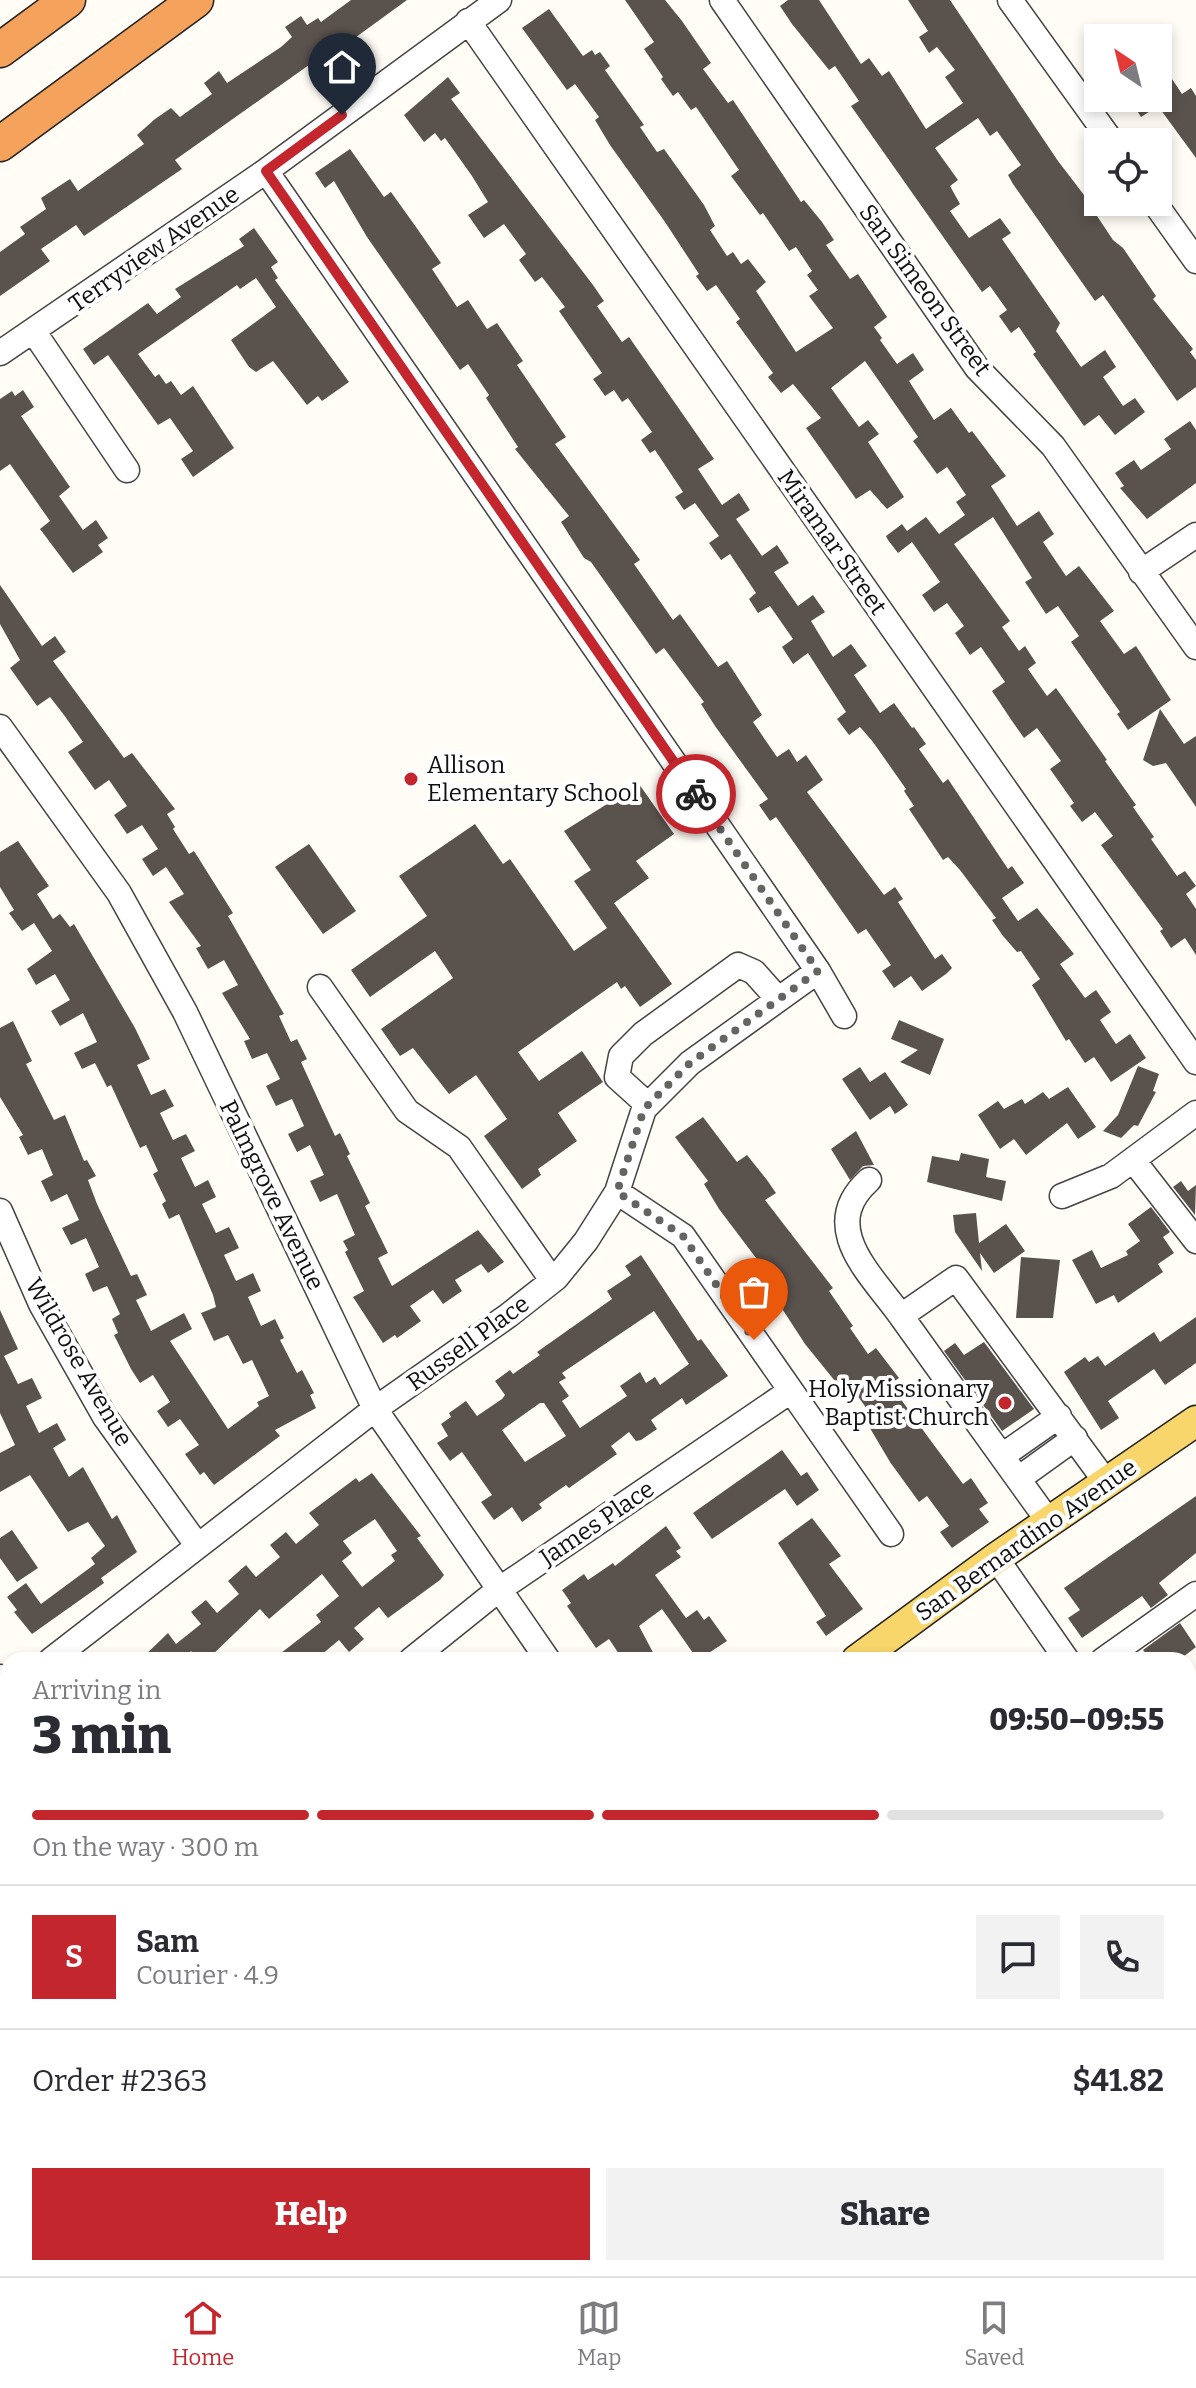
<!DOCTYPE html>
<html lang="en">
<head>
<meta charset="utf-8">
<style>
  :root { --surface:#fff; --page:#f2f2f3; --text:#2b2b33; --muted:#7c7c81; --line:#e1e1e2; --accent:#c4262e }
  body { margin:0; font-family:Bitter,serif; background:var(--page); color:var(--text); height:100vh; display:flex; flex-direction:column; font-size:30px; white-space:nowrap }
  * { box-sizing:border-box; margin:0 }
  p { font-size:26px; color:var(--muted) }
  .icon { flex:none; width:44px; height:44px; fill:none; stroke:currentColor; stroke-width:2; stroke-linecap:round; stroke-linejoin:round }
  .map { position:relative; flex:1; overflow:hidden }
  .panel { position:absolute; left:0px; top:1652px; width:1196px; height:624px; display:flex; flex-direction:column; background:var(--surface); border-radius:24px 24px 0 0; box-shadow:0 4px 12px #0003 }
  .panel>* { flex:none }
  .needle { width:52px; rotate:325deg }
  .controls { position:absolute; left:1084px; top:24px; display:grid; gap:16px }
  .controls a { display:grid; place-items:center; width:88px; height:88px; border-radius:0px; background:var(--surface); box-shadow:0 4px 12px #0003; font-size:40px }
  .pin { position:absolute; display:grid; place-items:center; width:68px; height:68px; color:#fff; margin:-82px -34px; border-radius:50% 50% 50% 0; rotate:-45deg; box-shadow:0 0 8px #0007 }
  .pin .icon { rotate:45deg }
  .courier { position:absolute; display:grid; place-items:center; width:80px; height:80px; margin:-40px; border:6px solid #c4262e; border-radius:50%; background:#fff; color:#222; box-shadow:0 2px 10px #0007 }
  .overview em { font-style:normal; font-weight:800 }
  .overview div { display:flex; flex-direction:column-reverse }
  .overview { display:flex; align-items:center; justify-content:space-between; height:136px; padding:0 32px }
  h1 { font-size:52px; font-weight:800; line-height:60px }
  .bar { display:grid; grid-template-columns:repeat(4,1fr); gap:12px 8px; align-content:center; height:96px; padding:0 32px }
  .bar i { height:10px; border-radius:6px; background:var(--line) }
  .bar .on { background:var(--accent) }
  .bar p { grid-column:span 4 }
  .line { display:flex; align-items:center; gap:20px; padding:0 32px; border-top:2px solid var(--line) }
  .line div { flex:1 }
  .round { display:grid; place-items:center; flex:none; width:84px; height:84px; border-radius:0px; background:var(--page) }
  .primary-button { display:flex; gap:16px; margin-top:auto; padding:16px 32px }
  .primary-button a { flex:1; height:92px; border-radius:0px; background:var(--accent); color:#fff; font-size:32px; font-weight:800; line-height:92px; text-align:center }
  .primary-button a+a { background:var(--page); color:var(--text) }
  .dock { display:flex; justify-content:space-around; align-items:center; height:112px; border-top:2px solid var(--line); background:var(--surface); font-size:22px; color:var(--muted) }
  .dock a { display:grid; justify-items:center; gap:4px }
  .dock .on { color:var(--accent) }
  .map>svg:first-child { display:block }
  .building { fill:#5a524d; fill-rule:evenodd }
  .lines { fill:none; stroke-linecap:round; stroke-linejoin:round }
  .minor-casing { stroke:#444; stroke-width:27 }
  .major-casing { stroke:#222; stroke-width:33 }
  .highway-casing { stroke:#222; stroke-width:37 }
  .minor { stroke:#fff; stroke-width:24 }
  .major { stroke:#f9d66b; stroke-width:30 }
  .highway { stroke:#f5a25d; stroke-width:34 }
  .done { stroke:#646461; stroke-width:8; stroke-dasharray:0 14.4 }
  .route { stroke:#c4262e; stroke-width:10 }
  .poi-dot { fill:#c4262e; stroke:#fff; stroke-width:3 }
  .labels { text-anchor:middle; stroke-width:8; stroke-linejoin:round; paint-order:stroke }
  .street-label { font-size:24px; fill:#111; stroke:#fff }
  .poi-label { font-size:24px; fill:#111; stroke:#fff; text-anchor:start }
</style>
</head>
<body>
<div class="map">
<svg width="1196" height="2276" viewBox="0 0 1196 2276">
  <rect width="100%" height="100%" fill="#fffdf5"/>
  <path class="building" d="M351 0H407L341 48 344 52 328 63 323 55 175 160 182 169 84 236 76 225 41 249 50 261 0 296V252L25 234 20 227 46 209 41 198 70 179 78 191 144 144 137 135 155 119 171 108 180 117 212 94 204 83 219 71 227 83 281 47 292 37 285 27 301 16 307 25 318 18 321 22Z
    M625 0H665L682 21 711 63 703 69 728 103 733 100 801 202 804 200 822 222 834 240 826 245 850 279 858 274 887 317 874 327 882 338 880 340 897 364 913 353 924 370 909 381 934 420 951 408 969 433 972 431 1006 476 991 486 1017 526 1039 511 1054 534 1043 542 1066 576 1079 566 1114 611 1100 621 1124 654 1136 646 1171 700 1128 730 1117 714 1120 712 1071 642 1079 636 1058 606 1046 614 1025 582 1032 578 993 517 954 544 1010 621 1002 627 1019 651 1025 646 1036 663 1028 669 1047 696 1056 688 1107 760 1105 761 1136 805 1133 807 1154 837 1151 839 1177 876 1185 871 1196 886 1186 894 1196 909V955L1185 938 1171 948 1160 931 1163 929 1101 845 1113 836 1095 812 1082 822 1070 806 1074 803 1050 769 1061 761 1037 728 1024 738 1012 721 992 691 1005 682 981 647 970 655 955 633 964 626 947 603 934 612 922 595 940 582 912 542 898 553 888 540 886 536 902 524 907 531 926 517 939 534 965 515 956 502 966 495 947 467 937 474 913 441 918 437 865 361 831 388 859 427 868 420 879 434 868 442 904 497 887 509 870 490 856 499 806 428 821 418 793 384 781 393 768 377 773 373 736 322 740 319 716 285 707 291 696 276 699 274 665 222 610 145 595 120 599 117 575 84 567 90 522 28 549 9 583 56 592 50 595 55 600 52 610 66 605 70 644 125 640 127 657 152 664 149 704 205 715 226 710 230 727 256 733 252 741 264 748 259 766 282 756 291 796 352 833 328 809 296 818 290 807 275 812 271 796 247 789 251 763 213 760 215 740 188 731 176 739 170 696 107 691 110 678 92 673 96 661 79 663 77 644 49 654 42Z
    M788 0H819L861 64 869 58 882 76 889 71 926 129 963 103 945 77 955 70 937 47 929 53 919 37 928 31 908 0H950L1058 161 1097 212 1095 213 1113 240 1123 248 1156 296 1153 299 1193 349 1190 352 1196 360V387L1177 401 1103 295 1095 301 1013 184 1008 175 1021 165 997 131 990 136 978 118 935 148 958 180 950 186 960 204 950 211 969 238 1000 218 1011 233 1002 239 1060 323 1056 331 1081 367 1105 350 1116 367 1103 377 1123 406 1135 398 1145 412 1115 435 1099 415 1084 426 1033 354 1036 352 1019 327 1011 333 999 316 1007 310 990 286 982 292 851 106 859 101 835 66 829 70 792 24 780 6Z
    M1170 76 1182 94 1191 88 1196 96V158L1158 106 1141 117 1129 98H1158V84Z
    M448 77 460 93 451 99 593 285 604 301 597 306 622 342 629 337 714 459 698 469 722 505 739 493 750 510 736 519 762 556 777 545 789 563 774 572 798 606 813 595 825 612 811 621 833 657 851 644 867 666 854 675 880 713 894 703 912 728 914 727 926 744 919 749 943 783 948 779 1008 869 1012 866 1024 883 1002 898 1018 921 1037 908 1074 954 1060 964 1085 998 1096 990 1111 1012 1100 1020 1116 1044 1130 1034 1146 1058 1111 1082 1094 1057 1085 1063 1069 1039 1066 1041 1032 985 1040 979 1021 951 1017 952 1003 936 992 920 996 918 960 870 948 857 943 860 909 809 914 806 904 791 906 789 873 742 860 727 849 735 837 719 846 712 808 653 793 664 782 647 793 639 770 606 758 613 749 599 756 593 730 554 721 560 709 543 719 536 695 503 684 510 675 497 683 492 655 450 650 453 641 440 652 432 628 398 622 402 614 390 605 396 593 379 602 373 559 311 565 307 542 277 535 282 519 260 526 254 504 224 484 238 468 215 488 202 472 176 445 138 441 141 435 133 424 142 404 115Z
    M350 149 384 197 391 192 416 227 441 263 432 269 457 307 468 300 487 329 497 323 523 361 517 365 566 437 555 444 640 560 634 564 673 620 680 614 718 667 727 661 762 715 753 722 777 757 789 749 797 762 806 755 823 780 807 792 884 895 895 887 903 899 898 902 935 959 942 954 952 968 946 974 922 991 911 976 894 988 882 971 891 965 866 929 858 934 776 817 770 821 759 805 768 799 715 726 701 704 704 702 664 648 656 654 591 562 584 558 561 522 569 516 515 449 518 447 486 398 489 395 468 364 460 370 367 237 334 181 325 188 315 173Z
    M254 228 278 262 271 267 278 278 275 280 349 382 322 401 318 396 307 405 273 361 256 372 249 367 231 340 276 307 256 278 240 289 237 285 138 354 155 377 159 374 166 384 171 381 181 395 193 386 234 448 193 477 181 459 193 451 170 418 158 425 108 355 94 365 83 349 148 303 157 314 181 297 175 289 244 246 239 239Z
    M23 390 34 407 21 416 70 487 59 496 83 530 96 520 108 538 98 545 103 552 73 573 40 529 50 521 10 464 0 471V399L12 391 15 396Z
    M1190 421 1196 430V483L1147 519 1120 488 1124 486 1115 473 1134 460 1141 470 1171 449 1164 439Z
    M0 585 42 646 55 636 66 652 53 661 124 758 132 753 175 809 167 814 175 827 173 829 189 854 194 851 233 913 228 916 284 1014 279 1016 291 1042 297 1039 307 1059 301 1062 322 1108 335 1136 340 1133 350 1154 347 1156 370 1203 365 1206 388 1253 378 1258 392 1286 478 1230 504 1262 488 1273 481 1264 455 1280 462 1291 443 1304 433 1290 410 1306 421 1321 397 1338 395 1335 383 1343 353 1297 364 1291 345 1252 348 1250 343 1241 355 1235 337 1194 320 1202 310 1181 324 1175 310 1145 297 1152 288 1134 304 1126 292 1099 276 1106 266 1086 280 1079 267 1053 252 1059 244 1041 250 1039 222 993 238 985 224 960 208 969 196 948 201 946 169 902 184 894 166 867 153 876 142 859 158 849 142 825 127 834 114 815 127 806 109 780 95 790 68 752 83 742 64 715 50 697 37 706 10 668 20 660 0 624Z
    M1160 709 1184 744 1196 736V807L1166 763 1153 766 1143 760Z
    M639 784 674 834 636 861 649 878 614 903 672 984 640 1007 625 986 621 989 617 982 518 1052 539 1081 582 1051 603 1082 558 1113 577 1141 538 1169 541 1175 522 1189 484 1136 507 1119 476 1075 449 1094 413 1048 400 1056 381 1029 453 978 435 951 370 997 351 970 427 916 399 876 475 824 503 864 510 859 574 951 607 928 574 881 591 870 564 831Z
    M18 841 49 886 37 894 53 919 60 914 70 927 74 924 135 1028 150 1059 137 1065 151 1095 165 1089 174 1106 160 1113 173 1140 186 1134 195 1151 181 1158 195 1187 208 1180 216 1197 202 1204 216 1233 229 1227 239 1248 224 1255 236 1281 253 1273 261 1291 248 1297 261 1326 275 1319 284 1338 280 1340 297 1373 302 1370 314 1393 310 1395 316 1408 275 1430 280 1436 214 1485 204 1472 200 1475 185 1454 199 1445 180 1419 168 1427 157 1411 170 1402 153 1375 140 1383 131 1369 114 1335 118 1333 112 1319 120 1314 107 1286 93 1292 85 1274 99 1267 86 1238 71 1245 62 1228 79 1220 67 1194 51 1202 41 1181 53 1175 42 1149 28 1155 19 1137 23 1135 0 1097V1028L13 1021 32 1061 26 1064 54 1120 65 1115 84 1161 87 1160 96 1176 88 1180 97 1204 131 1276 137 1274 147 1295 136 1300 151 1331 184 1313 192 1329 170 1341 228 1429 259 1406 257 1402 269 1396 252 1360 243 1364 228 1335 214 1341 201 1313 216 1307 213 1295 179 1214 169 1219 162 1204 166 1201 153 1174 158 1171 146 1145 140 1148 111 1085 107 1087 95 1063 82 1069 74 1053 97 1042 83 1013 60 1026 51 1011 70 1000 55 974 36 985 27 969 52 951 34 923 22 931 9 913 14 910 0 887V852Z
    M309 844 356 911 323 934 275 867Z
    M899 1020 944 1039 930 1075 900 1062 918 1050 891 1039Z
    M1138 1066 1159 1074 1153 1091 1156 1092 1138 1126 1134 1125 1121 1138 1103 1131 1118 1115Z
    M860 1067 870 1082 885 1072 908 1105 895 1114 890 1106 870 1120 842 1079Z
    M1068 1087 1096 1127 1078 1139 1067 1123 1026 1155 1014 1139 1000 1149 978 1115 998 1101 1004 1109 1022 1099 1025 1104 1043 1092 1049 1099Z
    M703 1117 737 1162 747 1155 767 1180 776 1193 765 1200 833 1288 829 1291 853 1326 850 1328 868 1354 876 1348 889 1365 899 1378 890 1384 928 1437 963 1484 971 1478 988 1503 979 1509 989 1522 952 1548 940 1532 949 1526 927 1496 919 1502 890 1462 861 1413 867 1409 846 1380 839 1386 805 1344 779 1304 787 1299 719 1209 704 1184 708 1181 675 1137Z
    M856 1131 874 1165 863 1166 850 1180 831 1149Z
    M961 1153 989 1159 986 1177 1006 1181 1002 1201 927 1182 932 1156 959 1161Z
    M1181 1181 1188 1191 1196 1185 1195 1215 1173 1187Z
    M1151 1207 1170 1232 1163 1237 1174 1253 1158 1264 1163 1272 1118 1303 1114 1295 1096 1304 1072 1260 1092 1250 1101 1268 1128 1255 1126 1251 1140 1241 1128 1224Z
    M976 1213 979 1243 1006 1224 1025 1251 994 1273 980 1253 982 1271 955 1232 953 1215Z
    M641 1255 698 1341 701 1339 728 1376 686 1405 682 1398 651 1420 657 1429 641 1440 636 1441 629 1432 611 1446 617 1454 569 1488 566 1485 539 1504 542 1508 522 1522 512 1507 494 1520 481 1502 492 1495 462 1452 450 1461 437 1443 448 1436 441 1424 451 1417 449 1413 466 1401 477 1416 502 1399 505 1395 495 1381 510 1370 513 1374 540 1355 537 1352 612 1299 607 1291 631 1275 625 1266ZM654 1311 689 1364 660 1385 655 1377 646 1383 640 1372 620 1386 627 1396 580 1428 562 1401 569 1396 559 1382 566 1378 562 1373ZM540 1403H544L566 1436 525 1462 502 1430Z
    M1021 1257 1060 1260 1053 1318H1016Z
    M0 1310 18 1349 4 1356 18 1384 32 1378 42 1398 26 1406 39 1433 57 1423 66 1440 53 1448 69 1477 83 1467 112 1519 117 1515 137 1552 101 1578 104 1583 32 1634 14 1612 17 1610 7 1597 26 1583 41 1604 95 1564 91 1558 105 1546 88 1522 68 1532 30 1475 0 1492V1453L15 1445 0 1413Z
    M1196 1317V1363L1165 1385 1154 1369 1108 1401 1119 1418 1101 1430 1064 1372 1085 1357 1089 1362 1098 1356 1105 1366 1154 1332 1160 1342Z
    M984 1342 1034 1409 1002 1431 944 1351 955 1343 964 1355Z
    M782 1450 801 1476 807 1472 819 1490 797 1506 785 1489 712 1539 693 1513Z
    M372 1473 421 1536 417 1538 444 1575 440 1580 388 1618 379 1607 354 1628 364 1639 349 1652 339 1640 315 1660H272L321 1622 316 1615 339 1596 322 1574 269 1619 260 1609 207 1660H198L191 1651 186 1656 189 1660H140L168 1633 176 1644 201 1624 191 1612 206 1600 217 1613 239 1594 228 1581 246 1565 256 1577 280 1557 270 1545 286 1532 296 1544 319 1525 309 1513 356 1478 359 1482ZM375 1519 397 1551 391 1555 395 1561 362 1587 342 1561 352 1553 343 1541Z
    M1196 1496V1553L1159 1583 1168 1595 1151 1608 1142 1596 1082 1638 1068 1618 1080 1610 1064 1588Z
    M812 1518 841 1556 829 1564 863 1609 826 1636 816 1622 826 1616 778 1543Z
    M666 1526 681 1548 676 1551 681 1557 655 1575 686 1618 697 1610 704 1620 709 1616 727 1641 698 1660 662 1609 639 1626 657 1660H623L609 1639 596 1648 567 1606 571 1603 562 1590 584 1574 588 1580 613 1563 615 1566Z
    M12 1530 38 1568 17 1582 0 1558V1538Z
    M1180 1623 1196 1647 1179 1660H1151L1143 1650Z"/>
  <g class="lines">
    <g class="minor-casing">
      <path id="minor" d="M722 0 977 368 1053 446 1196 647
        M1010 0 1112 142
        M468 21 1196 1062
        M266 171 818 971 844 1016
        M1154 202 1196 261
        M34 332 127 470
        M0 353 266 171 499 0
        M1141 572 1196 535
        M0 727 119 893 185 1012 375 1409 548 1660
        M320 987 407 1111 459 1147 552 1280
        M648 1105 617 1077 621 1056 643 1034 738 965 754 972 778 999
        M1133 1160 1196 1241
        M869 1180C817 1227 871 1274 901 1316
        M617 1192 683 1236 891 1534
        M1062 1196 1111 1176 1196 1113
        M0 1211 41 1304 105 1417 197 1545
        M1002 1456 1059 1416
        M1018 1479 1075 1438
        M1049 1522 901 1316 956 1278 1106 1482
        M996 1558 1067 1660
        M51 1660 375 1409 509 1315 556 1278 586 1241 617 1192 644 1109 690 1063 818 971
        M411 1660 497 1591 789 1392
        M1103 1660 1196 1594
        M0 1677 8 1690
        M1188 1834 1196 1846
        M0 1966 8 1961
        M0 2114 8 2108
        M517 2268 523 2276
        M1179 2268 1185 2276
        M262 2276 273 2268
        M482 2276 494 2268"/>
    </g>
    <g class="major-casing">
      <path id="major" d="M857 1660 996 1558 1196 1421
        M0 2266 8 2260"/>
    </g>
    <g class="highway-casing">
      <path id="highway" d="M0 50 68 0
        M0 144 196 0"/>
    </g>
    <use href="#minor" class="minor"/>
    <use href="#major" class="major"/>
    <use href="#highway" class="highway"/>
  </g>
  <g class="lines">
    <path class="done" d="M696 794 818 971 690 1063 644 1109 617 1192 683 1236 754 1340"/>
    <path class="route" d="M342 115 266 171 696 794"/>
  </g>
  <g class="poi-dot">
    <circle cx="411" cy="779" r="8"/>
    <circle cx="1005" cy="1403" r="8"/>
  </g>
  <g class="labels">
    <g class="street-label">
      <text transform="translate(154 249) rotate(-35)" y="8">Terryview Avenue</text>
      <text transform="translate(925 290) rotate(54)" y="8">San Simeon Street</text>
      <text transform="translate(832 542) rotate(55)" y="8">Miramar Street</text>
      <text transform="translate(272 1195) rotate(64)" y="8">Palmgrove Avenue</text>
      <text transform="translate(468 1343) rotate(-36)" y="8">Russell Place</text>
      <text transform="translate(79 1362) rotate(60)" y="8">Wildrose Avenue</text>
      <text transform="translate(597 1523) rotate(-34)" y="8">James Place</text>
      <text transform="translate(1026 1540) rotate(-35)" y="8">San Bernardino Avenue</text>
    </g>
    <g class="poi-label">
      <text x="427" y="773">Allison<tspan x="427" dy="28">Elementary School</tspan></text>
      <text x="989" y="1397" text-anchor="end">Holy Missionary<tspan x="989" dy="28">Baptist Church</tspan></text>
    </g>
  </g>
</svg>
<div class="controls">
<a><svg class="needle" viewBox="-14 -14 28 28"><path d="M0-13l5 13h-10z" fill="#e53935"/><path d="M0 13l5-13h-10z" fill="#7c7c81"/></svg></a>
<a><svg class="icon" aria-label="locate" viewBox="0 0 24 24"><circle cx="12" cy="12" r="6"/><path d="M12 2v4M12 18v4M2 12h4M18 12h4"/></svg></a>
</div>
<div class="pin" style="left:754px;top:1340px;background:#ea580c"><svg class="icon" aria-label="bag" viewBox="0 0 24 24"><path d="M5 8h14l-1 12H6zM9 8a3 3 0 0 1 6 0"/></svg></div>
<div class="pin" style="left:342px;top:115px;background:#1f2937"><svg class="icon" aria-label="home" viewBox="0 0 24 24"><path d="M3 11l9-7 9 7M6 9v11h12V9"/></svg></div>
<div class="courier" style="left:696px;top:794px"><svg class="icon" aria-label="bike" viewBox="0 0 24 24"><circle cx="6" cy="16" r="4"/><circle cx="18" cy="16" r="4"/><path d="M6 16l4-8h5l3 8M10 8l3 8H6M13 5h3"/></svg></div>
<section class="panel">
<div class="overview"><div><h1>3 min</h1><p>Arriving in</p></div><em>09:50–09:55</em></div>
<div class="bar"><i class="on"></i><i class="on"></i><i class="on"></i><i></i><p>On the way · 300 m</p></div>
<div class="line" style="height:144px"><b class="round" style="background:var(--accent);color:#fff">S</b><div><b>Sam</b><p>Courier · 4.9</p></div><a class="round"><svg class="icon" aria-label="chat" viewBox="0 0 24 24"><path d="M4 5h16v11H9l-5 4z"/></svg></a><a class="round"><svg class="icon" aria-label="phone" viewBox="0 0 24 24"><path d="M5 4h4l2 5-3 2q2 4 5 5l2-3 5 2v4C11 20 4 13 5 4z"/></svg></a></div>
<div class="line" style="height:104px"><div>Order #2363</div><b>$41.82</b></div>
<div class="primary-button"><a>Help</a><a>Share</a></div>
</section>
</div>
<nav class="dock">
<a class="on"><svg class="icon" aria-label="home" viewBox="0 0 24 24"><path d="M3 11l9-7 9 7M6 9v11h12V9"/></svg>Home</a>
<a><svg class="icon" aria-label="map" viewBox="0 0 24 24"><path d="M3 6l6-2 6 2 6-2v14l-6 2-6-2-6 2zM9 4v14M15 6v14"/></svg>Map</a>
<a><svg class="icon" aria-label="saved" viewBox="0 0 24 24"><path d="M7 4h10v16l-5-4-5 4z"/></svg>Saved</a>
</nav>
</body>
</html>
